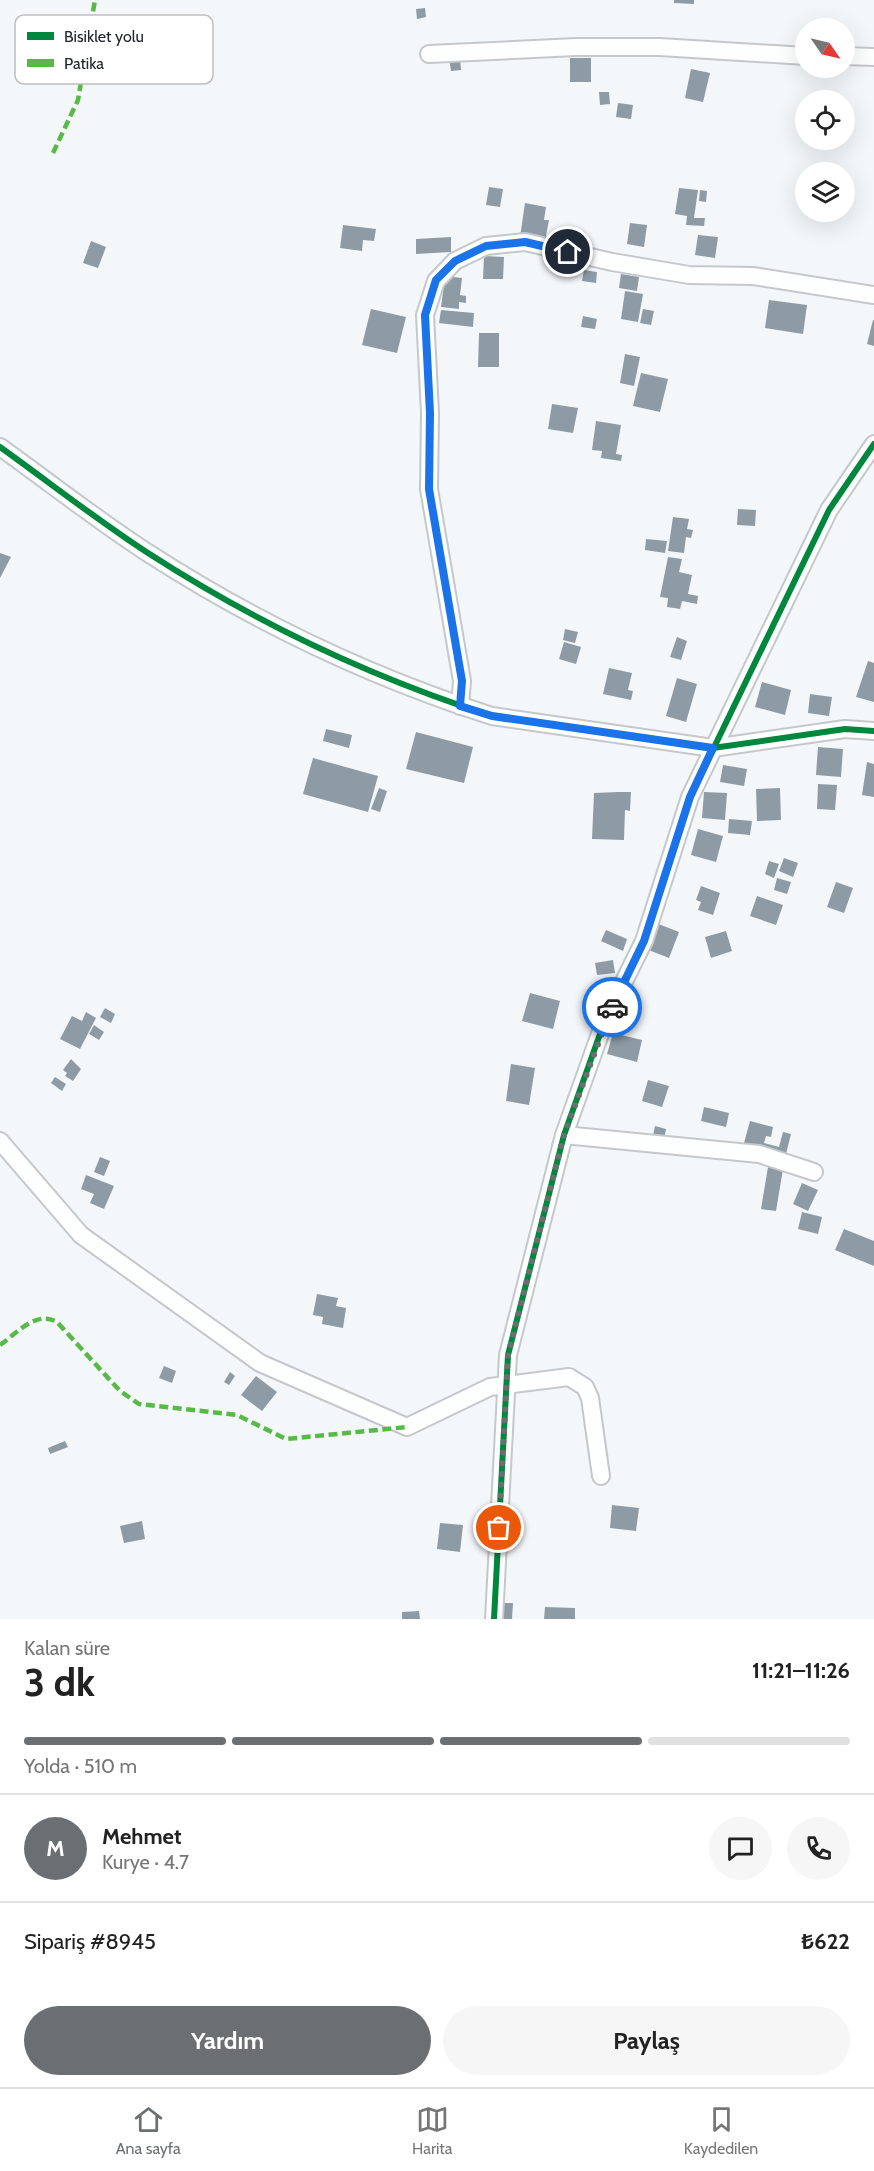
<!DOCTYPE html>
<html lang="tr">
<head>
<meta charset="utf-8">
<style>
  :root { --surface:#fff; --page:#f6f6f6; --text:#222; --muted:#767676; --line:#e0e0e0; --accent:#6c6f72 }
  body { margin:0; font-family:Cabin,sans-serif; background:var(--page); color:var(--text); height:100vh; display:flex; flex-direction:column; font-size:22px; white-space:nowrap }
  * { box-sizing:border-box; margin:0 }
  p { font-size:20px; color:var(--muted) }
  .icon { flex:none; width:33px; height:33px; fill:none; stroke:currentColor; stroke-width:2; stroke-linecap:round; stroke-linejoin:round }
  .map { position:relative; height:1619px; overflow:hidden }
  .side { display:flex; flex-direction:column; background:var(--surface); flex:1 }
  .side>* { flex:none }
  .needle { width:39px; rotate:124deg }
  .buttons { position:absolute; left:795px; top:18px; display:grid; gap:12px }
  .buttons a { display:grid; place-items:center; width:60px; height:60px; border-radius:50%; background:var(--surface); box-shadow:0 6px 24px #0002; font-size:30px }
  .pin { position:absolute; display:grid; place-items:center; width:51px; height:51px; color:#fff; margin:-26px; border:3px solid #fff; border-radius:50%; box-shadow:0 2px 6px #0007 }
  .courier { position:absolute; display:grid; place-items:center; width:60px; height:60px; margin:-30px; border:4px solid #1a73e8; border-radius:50%; background:#fff; color:#222; box-shadow:0 2px 8px #0007 }
  .headline em { font-style:normal; font-weight:700 }
  .headline div { display:flex; flex-direction:column-reverse }
  .headline { display:flex; align-items:center; justify-content:space-between; height:102px; padding:0 24px }
  h1 { font-size:39px; font-weight:700; line-height:45px }
  .bar { display:grid; grid-template-columns:repeat(4,1fr); gap:9px 6px; align-content:center; height:72px; padding:0 24px }
  .bar i { height:8px; border-radius:4px; background:var(--line) }
  .bar .on { background:var(--accent) }
  .bar p { grid-column:span 4 }
  .line { display:flex; align-items:center; gap:15px; padding:0 24px; border-top:2px solid var(--line) }
  .line div { flex:1 }
  .round { display:grid; place-items:center; flex:none; width:63px; height:63px; border-radius:32px; background:var(--page) }
  .cta { display:flex; gap:12px; margin-top:auto; padding:12px 24px }
  .cta a { flex:1; height:69px; border-radius:36px; background:var(--accent); color:#fff; font-size:24px; font-weight:700; line-height:69px; text-align:center }
  .cta a+a { background:var(--page); color:var(--text) }
  .tab-bar { display:flex; justify-content:space-around; align-items:center; height:84px; border-top:2px solid var(--line); background:var(--surface); font-size:16px; color:var(--muted) }
  .tab-bar a { display:grid; justify-items:center; gap:3px }
  .tab-bar .on { color:var(--accent) }
  .map>svg:first-child { display:block }
  .building { fill:#8e9ba4 }
  .lines { fill:none; stroke-linecap:round; stroke-linejoin:round }
  .minor-casing { stroke:#c5c8cb; stroke-width:20 }
  .minor { stroke:#fdfefe; stroke-width:16 }
  .quiet { stroke:#58b947; stroke-width:4.5; stroke-dasharray:9 4.5; stroke-linecap:butt }
  .cycleway-casing { stroke:#fff; stroke-width:10 }
  .cycleway { stroke:#00873e; stroke-width:6 }
  .done { stroke:#6c6f72; stroke-width:6; stroke-dasharray:0 10.8 }
  .route { stroke:#1a73e8; stroke-width:8 }
  .key { fill:#fff; stroke:#bdbebf; stroke-width:1.5 }
  .key-label { font-size:16px; fill:#222629 }
</style>
</head>
<body>
<div class="map">
<svg width="874" height="1619" viewBox="0 0 874 1619">
  <rect width="100%" height="100%" fill="#f4f7fa"/>
  <path class="building" d="M674 0H694V4L674 3Z
    M425 8 426 17 417 19 416 9Z
    M460 57 461 70 451 71 449 58Z
    M570 58H591V82H570Z
    M691 69 710 73 703 102 685 98Z
    M599 92H609L610 104 600 105Z
    M618 103 633 105 631 119 616 117Z
    M489 187 503 189 500 207 486 205Z
    M679 188 698 190 694 218H705L704 226 686 225 687 216 675 214Z
    M700 190 707 191 706 202 699 201Z
    M525 203 546 207 544 220H549L545 241 520 237Z
    M630 223 647 225 644 247 627 244Z
    M343 225 376 229 374 241 363 240 362 251 340 248Z
    M698 235 718 237 715 258 695 255Z
    M451 237V252L416 254V239Z
    M91 241 106 247 98 268 83 263Z
    M484 256 504 257 503 279H483Z
    M584 270 597 272 596 283 582 281Z
    M621 274 639 277 637 291 619 288Z
    M445 276 462 278 460 295 466 296V303L459 302V309L441 307Z
    M625 291 643 294 638 322 621 319Z
    M769 300 807 305 803 334 765 328Z
    M371 309 406 317 397 353 362 345Z
    M643 309 654 311 651 325 640 323Z
    M441 310 474 313 473 327 439 323Z
    M583 316 597 319 595 329 581 327Z
    M873 320H874V346L867 344Z
    M479 333H499V367H478Z
    M625 354 640 357 634 386 620 383Z
    M641 373 668 379 660 412 633 406Z
    M552 404 578 408 573 433 548 429Z
    M596 421 621 425 616 454 622 455 621 461 601 458 602 451 592 450Z
    M738 509 756 510 755 526 737 525Z
    M673 517 689 519 687 529 693 530 691 538 686 537 684 553 668 551Z
    M646 539 667 541 665 553 645 550Z
    M0 553 11 557 0 578Z
    M668 557 682 559 679 572 692 575 688 594 698 596 697 604 682 601 680 609 667 607 668 598 660 597Z
    M565 629 578 632 575 643 563 640Z
    M677 637 687 641 681 660 670 657Z
    M564 642 581 647 576 664 559 659Z
    M868 661 874 663V702L856 697Z
    M609 668 632 673 628 690 633 691 631 700 603 694Z
    M677 678 697 684 686 722 666 716Z
    M762 682 791 690 785 715 755 707Z
    M810 694 832 697 829 716 808 713Z
    M326 729 352 735 349 748 323 741Z
    M416 732 473 747 464 783 406 769Z
    M818 747 843 749 841 777 816 775Z
    M313 758 378 776 368 812 303 794Z
    M867 762 874 764V797L862 795Z
    M723 765 747 769 744 786 720 782Z
    M818 784 837 785 835 810 817 809Z
    M379 788 387 791 380 812 371 809Z
    M780 788 781 820 757 821 756 789Z
    M618 792H631L630 811 625 810 624 840 592 839 594 793Z
    M704 792 727 793 725 820 702 818Z
    M729 819 752 821 750 835 728 833Z
    M698 829 723 836 716 862 691 855Z
    M784 858 798 863 793 877 779 871Z
    M769 861 779 864 774 878 765 874Z
    M777 878 791 882 787 894 774 890Z
    M836 882 853 888 844 913 827 907Z
    M701 886 720 893 713 915 698 910 701 902 696 900Z
    M757 896 783 905 776 925 750 916Z
    M656 923 679 932 669 958 646 949Z
    M606 930 627 939 623 951 601 941Z
    M726 931 732 951 711 958 705 937Z
    M613 960 615 973 597 975 595 963Z
    M530 993 560 1001 553 1029 522 1021Z
    M105 1008 115 1014 111 1023 100 1017Z
    M86 1012 96 1018 80 1049 60 1039 72 1016 82 1021Z
    M94 1025 104 1032 99 1040 89 1034Z
    M613 1033 642 1040 637 1062 607 1054Z
    M71 1059 81 1069 73 1081 65 1076 67 1073 63 1070Z
    M511 1064 535 1068 529 1105 506 1101Z
    M55 1077 66 1084 62 1091 51 1083Z
    M648 1080 669 1086 662 1107 642 1101Z
    M704 1107 729 1113 726 1127 701 1121Z
    M750 1121 773 1127 771 1137 766 1136 764 1143 779 1147 783 1132 791 1134 786 1154 744 1143Z
    M655 1126 666 1129 664 1139 653 1136Z
    M100 1157 110 1161 104 1176 94 1172Z
    M768 1167 783 1169 776 1211 761 1209Z
    M86 1175 114 1186 104 1209 90 1203 94 1194 81 1189Z
    M802 1183 818 1190 808 1211 793 1204Z
    M802 1212 822 1217 818 1234 798 1229Z
    M844 1229 874 1241V1266L835 1250Z
    M317 1294 338 1298 336 1306 346 1308 343 1328 322 1324 323 1317 313 1315Z
    M164 1366 176 1371 172 1383 159 1378Z
    M230 1372 235 1376 229 1385 224 1382Z
    M256 1376 277 1392 262 1411 241 1395Z
    M65 1441 68 1447 50 1454 48 1448Z
    M612 1505 639 1508 636 1531 610 1528Z
    M142 1521 145 1539 124 1543 120 1526Z
    M440 1523 463 1525 460 1552 437 1549Z
    M502 1603H513L512 1619H501Z
    M545 1607 575 1608V1619H544Z
    M419 1611 420 1619H402V1612Z"/>
  <g class="lines">
    <g class="minor-casing">
      <path id="minor" d="M429 54 576 47H660L806 56
        M844 56 874 57
        M0 447C49 482 97 520 148 553 255 622 370 677 492 716L713 748 845 729 874 731
        M460 706 462 681 429 489 430 413 425 315 436 281 455 261 486 246 525 242 612 262 689 275 753 276 874 295
        M564 1135 759 1154 814 1172
        M0 1141 81 1235 260 1363 407 1427 490 1387 569 1377 585 1387 590 1398 601 1476
        M494 1619 508 1355 564 1135 605 1020 644 941 690 797 829 510 874 444"/>
    </g>
    <use href="#minor" class="minor"/>
    <path class="quiet" d="M53 153 78 100 95 0
      M0 1345C17 1333 36 1310 57 1322L120 1391 139 1404 237 1415 286 1439 407 1427"/>
    <g class="cycleway-casing">
      <path id="cycleway" d="M0 447C49 482 97 520 148 553 255 622 370 677 492 716L713 748 845 729 874 731
        M494 1619 508 1355 564 1135 605 1020 644 941 690 797 829 510 874 444"/>
    </g>
    <use href="#cycleway" class="cycleway"/>
  </g>
  <g class="lines">
    <path class="done" d="M499 1528 508 1355 564 1135 612 1007"/>
    <path class="route" d="M568 252 525 242 486 246 455 261 436 280 425 315 430 413 429 489 462 681 460 706 492 716 713 748 690 797 644 941 612 1007"/>
  </g>
  <rect x="15" y="15" width="198" height="69" rx="9" class="key"/>
  <rect x="27" y="32" width="27" height="8" fill="#00873e"/>
  <rect x="27" y="59" width="27" height="8" fill="#58b947"/>
  <g class="key-label">
    <text x="64" y="42">Bisiklet yolu</text>
    <text x="64" y="69">Patika</text>
  </g>
</svg>
<div class="buttons">
<a><svg class="needle" viewBox="-14 -14 28 28"><path d="M0-13l5 13h-10z" fill="#e53935"/><path d="M0 13l5-13h-10z" fill="#767676"/></svg></a>
<a><svg class="icon" aria-label="locate" viewBox="0 0 24 24"><circle cx="12" cy="12" r="6"/><path d="M12 2v4M12 18v4M2 12h4M18 12h4"/></svg></a>
<a><svg class="icon" aria-label="layers" viewBox="0 0 24 24"><path d="M12 4l9 5-9 5-9-5zM3 14l9 5 9-5"/></svg></a>
</div>
<div class="pin" style="left:499px;top:1528px;background:#ea580c"><svg class="icon" aria-label="bag" viewBox="0 0 24 24"><path d="M5 8h14l-1 12H6zM9 8a3 3 0 0 1 6 0"/></svg></div>
<div class="pin" style="left:568px;top:252px;background:#1f2937"><svg class="icon" aria-label="home" viewBox="0 0 24 24"><path d="M3 11l9-7 9 7M6 9v11h12V9"/></svg></div>
<div class="courier" style="left:612px;top:1007px"><svg class="icon" aria-label="car" viewBox="0 0 24 24"><path d="M5 17H2v-5l4-1 3-4h7l3 4 3 1v5h-3M9 17h6M6 11h13"/><circle cx="7" cy="17" r="2"/><circle cx="17" cy="17" r="2"/></svg></div>
</div>
<section class="side">
<div class="headline"><div><h1>3 dk</h1><p>Kalan süre</p></div><em>11:21–11:26</em></div>
<div class="bar"><i class="on"></i><i class="on"></i><i class="on"></i><i></i><p>Yolda · 510 m</p></div>
<div class="line" style="height:108px"><b class="round" style="background:var(--accent);color:#fff">M</b><div><b>Mehmet</b><p>Kurye · 4.7</p></div><a class="round"><svg class="icon" aria-label="chat" viewBox="0 0 24 24"><path d="M4 5h16v11H9l-5 4z"/></svg></a><a class="round"><svg class="icon" aria-label="phone" viewBox="0 0 24 24"><path d="M5 4h4l2 5-3 2q2 4 5 5l2-3 5 2v4C11 20 4 13 5 4z"/></svg></a></div>
<div class="line" style="height:78px"><div>Sipariş #8945</div><b>₺622</b></div>
<div class="cta"><a>Yardım</a><a>Paylaş</a></div>
</section>
<nav class="tab-bar">
<a class="on"><svg class="icon" aria-label="home" viewBox="0 0 24 24"><path d="M3 11l9-7 9 7M6 9v11h12V9"/></svg>Ana sayfa</a>
<a><svg class="icon" aria-label="map" viewBox="0 0 24 24"><path d="M3 6l6-2 6 2 6-2v14l-6 2-6-2-6 2zM9 4v14M15 6v14"/></svg>Harita</a>
<a><svg class="icon" aria-label="saved" viewBox="0 0 24 24"><path d="M7 4h10v16l-5-4-5 4z"/></svg>Kaydedilen</a>
</nav>
</body>
</html>
